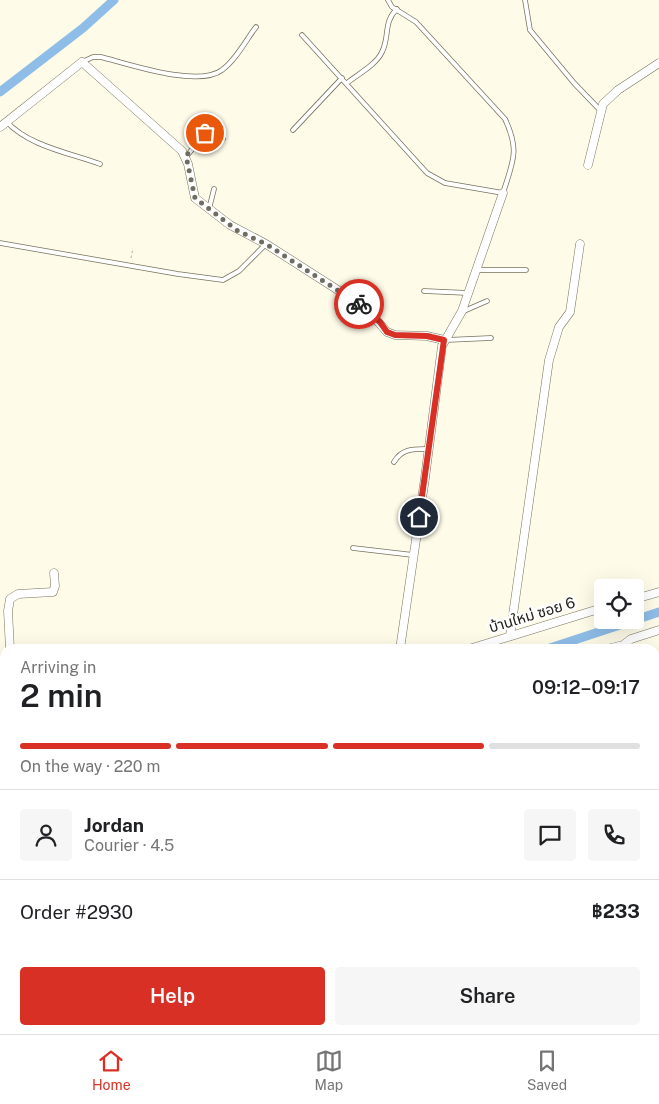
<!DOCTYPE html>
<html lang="en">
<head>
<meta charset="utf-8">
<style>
  :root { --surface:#fff; --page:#f6f6f6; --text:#202124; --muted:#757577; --line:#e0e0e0; --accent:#d93025 }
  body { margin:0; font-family:"Public Sans","Noto Sans Thai",sans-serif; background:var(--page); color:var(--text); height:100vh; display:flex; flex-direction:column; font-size:19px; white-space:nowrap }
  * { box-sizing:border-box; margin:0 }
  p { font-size:16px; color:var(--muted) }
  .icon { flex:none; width:28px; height:28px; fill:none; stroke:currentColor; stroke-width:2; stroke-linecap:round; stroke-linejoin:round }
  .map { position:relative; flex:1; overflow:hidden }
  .sheet { position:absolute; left:0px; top:644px; width:660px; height:391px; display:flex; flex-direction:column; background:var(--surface); border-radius:15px 15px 0 0; box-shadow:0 5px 20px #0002 }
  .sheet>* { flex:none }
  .tools { position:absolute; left:594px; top:579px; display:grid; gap:10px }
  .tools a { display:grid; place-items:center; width:50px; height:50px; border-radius:5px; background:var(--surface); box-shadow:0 5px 20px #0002; font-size:25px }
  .pin { position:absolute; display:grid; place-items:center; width:42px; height:42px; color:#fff; margin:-21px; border:2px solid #fff; border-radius:50%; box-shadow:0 1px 5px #0007 }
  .courier { position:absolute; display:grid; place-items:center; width:50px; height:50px; margin:-25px; border:4px solid #d93025; border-radius:50%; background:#fff; color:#222; box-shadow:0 1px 6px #0007 }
  .summary em { font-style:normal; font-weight:600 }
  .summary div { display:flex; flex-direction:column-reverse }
  .summary { display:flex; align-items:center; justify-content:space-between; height:85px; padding:0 20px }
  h1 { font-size:32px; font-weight:600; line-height:38px }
  .bar { display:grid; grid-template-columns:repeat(4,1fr); gap:8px 5px; align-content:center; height:60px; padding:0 20px }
  .bar i { height:6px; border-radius:4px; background:var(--line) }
  .bar .active { background:var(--accent) }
  .bar p { grid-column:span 4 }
  .line { display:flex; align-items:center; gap:12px; padding:0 20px; border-top:1px solid var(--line) }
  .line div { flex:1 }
  .round { display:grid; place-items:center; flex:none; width:52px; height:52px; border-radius:5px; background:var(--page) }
  .primary-button { display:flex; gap:10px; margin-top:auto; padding:10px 20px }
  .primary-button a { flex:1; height:58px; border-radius:5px; background:var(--accent); color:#fff; font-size:20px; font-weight:600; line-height:58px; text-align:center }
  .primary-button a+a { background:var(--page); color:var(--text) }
  .tabs { display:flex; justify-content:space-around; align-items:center; height:70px; border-top:1px solid var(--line); background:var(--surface); font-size:14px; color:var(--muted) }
  .tabs a { display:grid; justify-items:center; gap:2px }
  .tabs .active { color:var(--accent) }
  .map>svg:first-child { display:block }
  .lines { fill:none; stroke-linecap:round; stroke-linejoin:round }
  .canal { stroke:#8ebde7; stroke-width:9 }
  .service-casing { stroke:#777360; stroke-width:5.5 }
  .minor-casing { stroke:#777360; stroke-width:9 }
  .path { stroke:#b4b1a3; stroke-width:1; stroke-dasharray:2.5 2.5; stroke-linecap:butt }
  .service { stroke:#fff; stroke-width:4 }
  .minor { stroke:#fff; stroke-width:8 }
  .done { stroke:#6f6d61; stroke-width:5; stroke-dasharray:0 9 }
  .route { stroke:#d93025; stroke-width:6 }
  .labels { text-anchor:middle; stroke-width:5; stroke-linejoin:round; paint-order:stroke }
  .street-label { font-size:15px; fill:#222018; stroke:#fff }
</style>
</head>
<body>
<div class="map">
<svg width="659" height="1034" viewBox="0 0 659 1034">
  <rect width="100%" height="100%" fill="#fefbe9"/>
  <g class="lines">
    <path class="canal" d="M0 92 83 28 114 0
      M635 620 659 612
      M547 649 635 620
      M0 799H5"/>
    <g class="service-casing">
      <path id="service" d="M525 0 530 30 574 83 599 109
        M302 35 427 173 445 183 503 193C513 161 520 151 505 119L416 22 392 7 388 0
        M82 62 93 57H101C129 64 198 88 222 70 236 60 246 40 256 27
        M347 83C358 74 376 65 382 52 390 36 383 22 397 9
        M6 121C28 146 70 153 100 164
        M293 130 342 78
        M186 157 205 133 223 139
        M209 209 214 189
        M0 243 178 274 223 280 239 271 266 244
        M476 270H526
        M424 291 468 293
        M464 311 487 301
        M446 340 491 338
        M394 462C402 448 414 449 429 449
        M353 548 413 555
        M0 923 5 924
        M0 1011H5"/>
    </g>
    <g class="minor-casing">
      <path id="minor" d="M0 127 82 62 182 151 188 164 195 198 230 225 266 244 366 308 387 332 395 335 427 336 444 340
        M588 165 603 104 618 90 659 63
        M635 599 659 592
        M510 636 549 360 559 327 570 312 580 244
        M10 649 8 611 10 599 18 594 53 592 55 586 54 573
        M400 649 425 478 442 346 462 311 503 193
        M469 649 602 608
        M607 649 619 646
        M618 649 631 639 659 630
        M0 775 5 774
        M0 816H5
        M34 1034V1030
        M137 1034 138 1030
        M421 1034V1030
        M523 1034 524 1030
        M563 1034 564 1030"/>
    </g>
    <path class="path" d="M131 258 133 248
      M366 646V649"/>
    <use href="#service" class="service"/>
    <use href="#minor" class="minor"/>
  </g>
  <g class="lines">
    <path class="done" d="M205 133 186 156 195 198 238 231 266 244 359 304"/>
    <path class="route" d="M359 304 380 322 387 332 395 335 427 336 444 340 419 517"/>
  </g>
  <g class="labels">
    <g class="street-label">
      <text transform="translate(532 615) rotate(-17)" y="5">บ้านใหม่ ซอย 6</text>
    </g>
  </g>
</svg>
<div class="tools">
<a><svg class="icon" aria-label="locate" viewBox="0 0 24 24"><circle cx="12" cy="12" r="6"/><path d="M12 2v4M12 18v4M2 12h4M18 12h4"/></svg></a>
</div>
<div class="pin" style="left:205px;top:133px;background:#ea580c"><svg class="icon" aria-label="bag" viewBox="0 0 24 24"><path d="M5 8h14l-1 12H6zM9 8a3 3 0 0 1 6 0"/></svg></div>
<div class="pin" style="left:419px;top:517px;background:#1f2937"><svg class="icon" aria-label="home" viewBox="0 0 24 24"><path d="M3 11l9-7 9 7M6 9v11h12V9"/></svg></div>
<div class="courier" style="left:359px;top:304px"><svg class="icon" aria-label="bike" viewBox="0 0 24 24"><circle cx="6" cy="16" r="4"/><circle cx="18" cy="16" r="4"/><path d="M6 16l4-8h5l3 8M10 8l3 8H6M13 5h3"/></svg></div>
<section class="sheet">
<div class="summary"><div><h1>2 min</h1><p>Arriving in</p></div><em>09:12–09:17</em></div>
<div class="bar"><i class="active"></i><i class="active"></i><i class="active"></i><i></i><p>On the way · 220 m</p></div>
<div class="line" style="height:90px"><a class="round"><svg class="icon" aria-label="person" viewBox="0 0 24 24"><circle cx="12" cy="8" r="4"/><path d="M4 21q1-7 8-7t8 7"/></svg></a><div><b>Jordan</b><p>Courier · 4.5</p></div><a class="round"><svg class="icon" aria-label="chat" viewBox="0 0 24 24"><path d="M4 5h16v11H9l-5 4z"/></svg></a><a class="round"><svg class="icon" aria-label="phone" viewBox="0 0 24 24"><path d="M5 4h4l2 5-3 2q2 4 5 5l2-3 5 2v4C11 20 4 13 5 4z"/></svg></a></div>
<div class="line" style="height:65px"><div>Order #2930</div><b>฿233</b></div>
<div class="primary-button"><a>Help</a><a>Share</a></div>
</section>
</div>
<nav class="tabs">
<a class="active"><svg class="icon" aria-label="home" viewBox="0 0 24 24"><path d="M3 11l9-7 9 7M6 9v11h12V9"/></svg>Home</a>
<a><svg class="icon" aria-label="map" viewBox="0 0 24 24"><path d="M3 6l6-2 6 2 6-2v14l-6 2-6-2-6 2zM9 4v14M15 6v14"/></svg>Map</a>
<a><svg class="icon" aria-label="saved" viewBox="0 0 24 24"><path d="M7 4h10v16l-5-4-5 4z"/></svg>Saved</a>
</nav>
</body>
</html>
